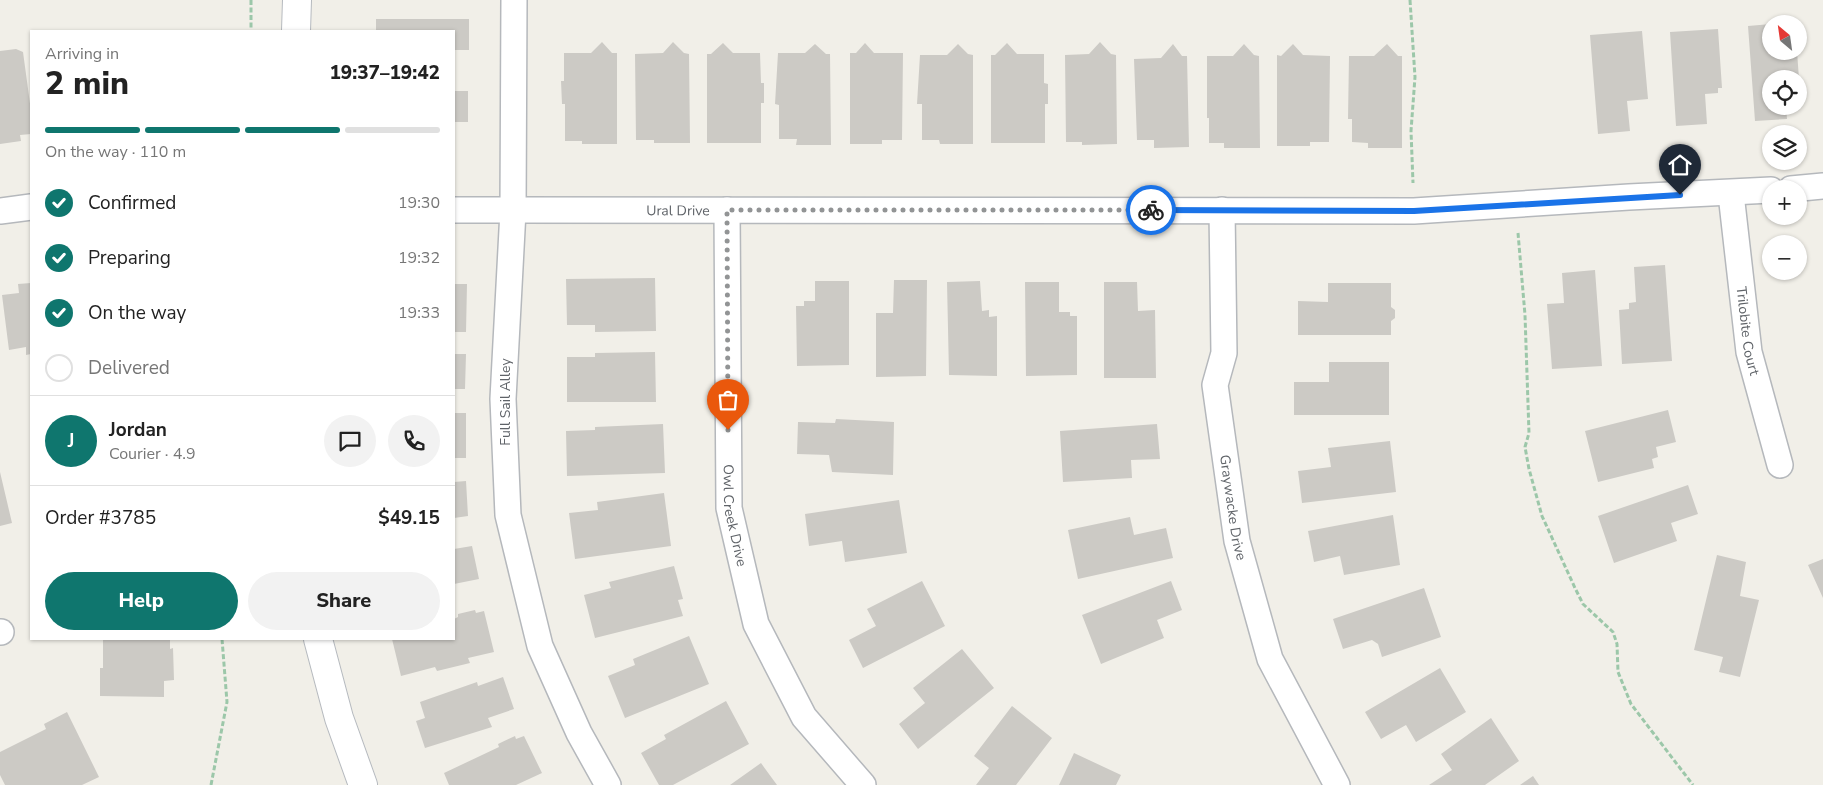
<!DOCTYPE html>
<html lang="en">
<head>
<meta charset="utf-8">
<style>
  :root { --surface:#fff; --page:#f2f2f2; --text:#222; --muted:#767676; --line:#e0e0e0; --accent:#0f766e }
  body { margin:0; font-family:"Nunito Sans",sans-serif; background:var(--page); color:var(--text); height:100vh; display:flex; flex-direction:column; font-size:19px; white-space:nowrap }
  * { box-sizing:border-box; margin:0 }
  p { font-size:16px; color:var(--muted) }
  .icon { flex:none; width:28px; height:28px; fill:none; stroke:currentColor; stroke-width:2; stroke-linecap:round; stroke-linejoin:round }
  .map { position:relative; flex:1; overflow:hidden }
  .details { position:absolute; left:30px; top:30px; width:425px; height:610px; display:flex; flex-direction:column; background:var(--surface); border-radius:0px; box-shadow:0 1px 4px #0004 }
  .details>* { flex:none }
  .needle { width:32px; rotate:331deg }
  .tools { position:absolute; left:1762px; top:15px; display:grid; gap:10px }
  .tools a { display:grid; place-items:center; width:45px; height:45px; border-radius:50%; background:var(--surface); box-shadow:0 1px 4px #0004; font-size:25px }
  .pin { position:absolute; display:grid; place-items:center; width:42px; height:42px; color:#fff; margin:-51px -21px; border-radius:50% 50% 50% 0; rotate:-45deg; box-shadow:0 0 5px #0007 }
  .pin .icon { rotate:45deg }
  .courier { position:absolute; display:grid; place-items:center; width:50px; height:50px; margin:-25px; border:4px solid #1a73e8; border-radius:50%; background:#fff; color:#222; box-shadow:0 1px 6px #0007 }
  .headline em { font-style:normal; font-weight:800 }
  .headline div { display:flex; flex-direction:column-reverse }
  .headline { display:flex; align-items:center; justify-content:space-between; height:85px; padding:0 15px }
  h1 { font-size:32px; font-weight:800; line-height:38px }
  .bar { display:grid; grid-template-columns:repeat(4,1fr); gap:8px 5px; align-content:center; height:60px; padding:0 15px }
  .bar i { height:6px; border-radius:4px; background:var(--line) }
  .bar .selected { background:var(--accent) }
  .bar p { grid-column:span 4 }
  .line { display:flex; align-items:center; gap:12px; padding:0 15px; border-top:1px solid var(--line) }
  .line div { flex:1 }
  .round { display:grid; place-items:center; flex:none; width:52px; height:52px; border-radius:26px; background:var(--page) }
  ol { padding:0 15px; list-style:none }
  li { display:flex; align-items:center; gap:15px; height:55px }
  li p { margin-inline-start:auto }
  li .icon { padding:5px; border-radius:50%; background:var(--accent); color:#fff; stroke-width:4 }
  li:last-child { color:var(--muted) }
  li i { width:28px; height:28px; border:2px solid var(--line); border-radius:50% }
  .action { display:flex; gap:10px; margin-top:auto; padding:10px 15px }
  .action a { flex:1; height:58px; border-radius:30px; background:var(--accent); color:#fff; font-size:20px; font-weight:800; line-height:58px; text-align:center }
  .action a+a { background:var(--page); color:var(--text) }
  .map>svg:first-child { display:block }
  .building { fill:#cccac5 }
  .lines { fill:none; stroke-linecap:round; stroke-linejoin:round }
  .street-casing { stroke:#b5b8bc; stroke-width:28 }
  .secondary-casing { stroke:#b6babf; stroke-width:30 }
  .path { stroke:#9cc7a9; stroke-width:3; stroke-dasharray:5 2.5; stroke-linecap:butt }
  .street { stroke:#fff; stroke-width:25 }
  .secondary { stroke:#fff; stroke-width:28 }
  .done { stroke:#929495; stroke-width:5; stroke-dasharray:0 9 }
  .route { stroke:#1a73e8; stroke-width:6 }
  .labels { text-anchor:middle; stroke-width:5; stroke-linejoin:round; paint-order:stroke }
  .street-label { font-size:14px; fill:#5f6368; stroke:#fff }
</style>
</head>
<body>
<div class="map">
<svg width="1823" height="785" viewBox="0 0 1823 785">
  <rect width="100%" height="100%" fill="#f1efe8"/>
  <path class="building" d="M376 19H469V50H454V31H376Z
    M1771 24V51H1797L1799 79H1771V106H1786L1787 119 1755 121 1748 26Z
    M1718 29 1722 88H1718V93L1705 94 1707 124 1676 126 1670 32Z
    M1642 31 1648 99 1627 101 1630 131 1598 134 1590 35Z
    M602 42 612 53H617V144H582V141H565V104H562L561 81H564V53H591Z
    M673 42 684 53 689 54 690 143H654V140H636L635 54 663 53Z
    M1100 42 1111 54 1116 55 1117 144 1082 145V142H1066L1065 55 1089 54Z
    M723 43 733 53H760L761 83H764V103H761V143H707V54H711Z
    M865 43 874 53H903L902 140H882V144H850V53H856Z
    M1007 43 1017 54H1044V83L1048 84V104H1045V143H991V55H995Z
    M815 44 826 54H830L831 145H796L797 139H779V105L775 104 778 53H805Z
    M958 44 968 54 973 55V144H940L939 140H922V104H917L920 55H947Z
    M1173 44 1182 56H1187L1189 147 1154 148V140H1137L1134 59 1161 58Z
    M1244 44 1254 55 1259 56 1260 148H1224V143H1209V118H1207V56H1233Z
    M1293 44 1303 55 1330 56 1329 142H1310V146H1277V55L1281 56Z
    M1387 44 1398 56H1402V148H1368V143L1352 142V119H1348L1349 56H1374Z
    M16 49 23 52 31 111V134L20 135 21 141 0 144V51Z
    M454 91H468V122H454Z
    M1665 265 1672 361 1622 364 1619 310 1629 309V303L1636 302 1634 267Z
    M1595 270 1602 366 1552 369 1547 304 1564 303 1562 273Z
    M655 278 656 331 595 332V325H567L566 279Z
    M894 280H927L926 376 876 377V313H893Z
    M815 281H849V365L797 366 796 306H804V301H815Z
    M980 281 982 311 989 310V317L997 316V376L949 375 947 282Z
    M1025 282H1059V312H1070V316H1077V375L1026 376Z
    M1104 282H1137L1138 311 1155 310 1156 378H1104Z
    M31 283V354L26 355V347L9 350 2 295 19 293 18 284Z
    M1328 283H1391V307L1395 310V318L1391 321V335H1298V301L1328 302Z
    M454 284H467L466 332H454Z
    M655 352 656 402H567V357H595V353Z
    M454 354H466L465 389H454Z
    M1329 362H1389V415H1294V382H1329Z
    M1668 410 1676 442 1656 447 1658 457 1652 459 1654 468 1598 482 1585 431Z
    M454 413H466V458H454Z
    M836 419 894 422 893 475 832 472 829 455 797 454 798 422 835 423Z
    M663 424 665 473 567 476 566 431 595 430V427Z
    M1157 424 1160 459 1131 460 1132 478 1063 482 1060 431Z
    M1390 441 1396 492 1302 503 1298 471 1331 467 1328 448Z
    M0 472 12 523 0 526Z
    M466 481 468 516 454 518V482Z
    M1688 485 1698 514 1671 523 1677 541 1614 563 1598 516Z
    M664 493 671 546 575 559 569 513 598 510 597 502Z
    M899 500 907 553 845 562 842 541 809 546 805 514Z
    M1393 515 1400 565 1344 575 1340 556 1314 562 1308 531Z
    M1130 517 1134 535 1166 528 1173 558 1078 579 1068 530Z
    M472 546 479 579 454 584V549Z
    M1717 555 1746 562 1740 596 1759 600 1740 677 1719 672 1723 657 1694 650Z
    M1823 559V598L1808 565Z
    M674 566 683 599 678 600 683 616 595 638 584 595 611 588 609 582Z
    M922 581 945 626 863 668 849 640 876 626 867 609Z
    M1171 581 1182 610 1157 620 1164 638 1101 664 1082 615Z
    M1424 588 1441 637 1382 657 1378 644 1372 640 1343 649 1333 619Z
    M475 610 476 613 484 611 494 652 468 658 470 663 437 671 435 667 401 676 392 639H454V619L458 617V614Z
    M689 636 709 684 625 718 608 676 635 665 633 659Z
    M103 639H170V649L173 648 174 680 164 681V697L100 696V668H103Z
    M962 649 994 688 918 749 899 724 925 703 913 688Z
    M1440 668 1466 712 1416 742 1406 725 1381 739 1365 712Z
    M503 677 514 709 488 718 492 727 425 748 416 721 425 718 420 702 477 682 478 686Z
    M726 701 749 744 673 785H659L641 753 666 739 664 735Z
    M1012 706 1052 738 1016 785H976L989 768 974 756Z
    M67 712 99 777 82 785H5L0 775V752L46 729 44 724Z
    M1491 718 1519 761 1485 785H1429L1452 770 1441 754Z
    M515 736 516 739 524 736 542 773 516 785H449L444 773 499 747 498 744Z
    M1074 753 1121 775 1116 785H1059Z
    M761 763 777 785H730Z
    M1533 776 1539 785H1520Z"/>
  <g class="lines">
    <g class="street-casing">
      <g id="street">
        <path d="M514 0 513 211 503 399 508 515 540 646 579 733 608 785"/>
        <path d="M1791 189 1823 186"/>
        <path id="s1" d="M1731 194 1749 352 1780 465"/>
        <path id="s2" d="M454 210 1414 211 1629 197 1771 190"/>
        <path id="s3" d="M727 210 729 508 756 624 804 717 863 785"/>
        <path id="s4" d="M1222 210 1224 353 1215 385 1237 541 1270 659 1337 785"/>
        <path d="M0 211 31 207"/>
        <path d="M0 632H1"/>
      </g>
    </g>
    <g class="secondary-casing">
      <path id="secondary" d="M296 31 297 0
        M318 639 339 718 363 785"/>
    </g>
    <path class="path" d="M251 0V31
      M1410 0 1415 77 1411 131 1413 183
      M1518 233 1525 315 1529 433 1525 447 1529 469 1542 516 1575 588 1583 604 1613 632 1617 644 1618 672 1631 704 1693 785
      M211 785 227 702 222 639"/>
    <use href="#street" class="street"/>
    <use href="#secondary" class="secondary"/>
  </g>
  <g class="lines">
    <path class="done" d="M728 430 727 210H1151"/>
    <path class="route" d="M1151 210 1414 211 1680 195"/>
  </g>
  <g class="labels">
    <g class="street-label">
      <text dy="5" stroke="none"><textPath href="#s2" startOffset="224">Ural Drive</textPath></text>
      <text dy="5" stroke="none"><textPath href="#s1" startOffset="138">Trilobite Court</textPath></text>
      <text transform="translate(505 402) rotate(-90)" y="5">Full Sail Alley</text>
      <text dy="5" stroke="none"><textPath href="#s4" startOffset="300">Graywacke Drive</textPath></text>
      <text dy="5" stroke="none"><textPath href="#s3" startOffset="306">Owl Creek Drive</textPath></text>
    </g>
  </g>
</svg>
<div class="tools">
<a><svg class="needle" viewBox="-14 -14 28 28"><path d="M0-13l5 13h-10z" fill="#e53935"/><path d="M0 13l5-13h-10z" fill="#767676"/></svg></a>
<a><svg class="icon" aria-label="locate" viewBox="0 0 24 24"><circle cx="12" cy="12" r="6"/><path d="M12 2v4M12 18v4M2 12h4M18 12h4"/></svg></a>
<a><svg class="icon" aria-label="layers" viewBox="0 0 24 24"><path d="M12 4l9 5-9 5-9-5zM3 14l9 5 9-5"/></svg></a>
<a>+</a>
<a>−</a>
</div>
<div class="pin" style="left:728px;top:430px;background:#ea580c"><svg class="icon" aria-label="bag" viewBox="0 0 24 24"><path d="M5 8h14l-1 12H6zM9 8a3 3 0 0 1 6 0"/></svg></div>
<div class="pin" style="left:1680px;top:195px;background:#1f2937"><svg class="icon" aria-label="home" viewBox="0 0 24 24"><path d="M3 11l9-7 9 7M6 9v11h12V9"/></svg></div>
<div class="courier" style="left:1151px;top:210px"><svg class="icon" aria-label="bike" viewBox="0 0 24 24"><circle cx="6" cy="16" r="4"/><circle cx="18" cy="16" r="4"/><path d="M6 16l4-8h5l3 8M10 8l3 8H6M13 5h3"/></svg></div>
<section class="details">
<div class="headline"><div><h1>2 min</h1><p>Arriving in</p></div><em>19:37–19:42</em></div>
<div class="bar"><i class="selected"></i><i class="selected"></i><i class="selected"></i><i></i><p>On the way · 110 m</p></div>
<ol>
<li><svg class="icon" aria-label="check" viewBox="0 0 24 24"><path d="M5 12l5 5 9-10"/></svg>Confirmed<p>19:30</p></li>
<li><svg class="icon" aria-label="check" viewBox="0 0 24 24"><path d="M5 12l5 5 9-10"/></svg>Preparing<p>19:32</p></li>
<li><svg class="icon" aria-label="check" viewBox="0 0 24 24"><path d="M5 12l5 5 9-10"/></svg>On the way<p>19:33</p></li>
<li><i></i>Delivered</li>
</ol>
<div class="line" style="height:90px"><b class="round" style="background:var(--accent);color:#fff">J</b><div><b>Jordan</b><p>Courier · 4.9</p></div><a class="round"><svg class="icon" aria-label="chat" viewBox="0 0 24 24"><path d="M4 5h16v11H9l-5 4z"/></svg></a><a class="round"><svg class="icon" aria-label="phone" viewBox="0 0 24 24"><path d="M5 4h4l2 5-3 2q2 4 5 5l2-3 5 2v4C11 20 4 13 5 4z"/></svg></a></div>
<div class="line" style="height:65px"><div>Order #3785</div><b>$49.15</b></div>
<div class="action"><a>Help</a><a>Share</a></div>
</section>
</div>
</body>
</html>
